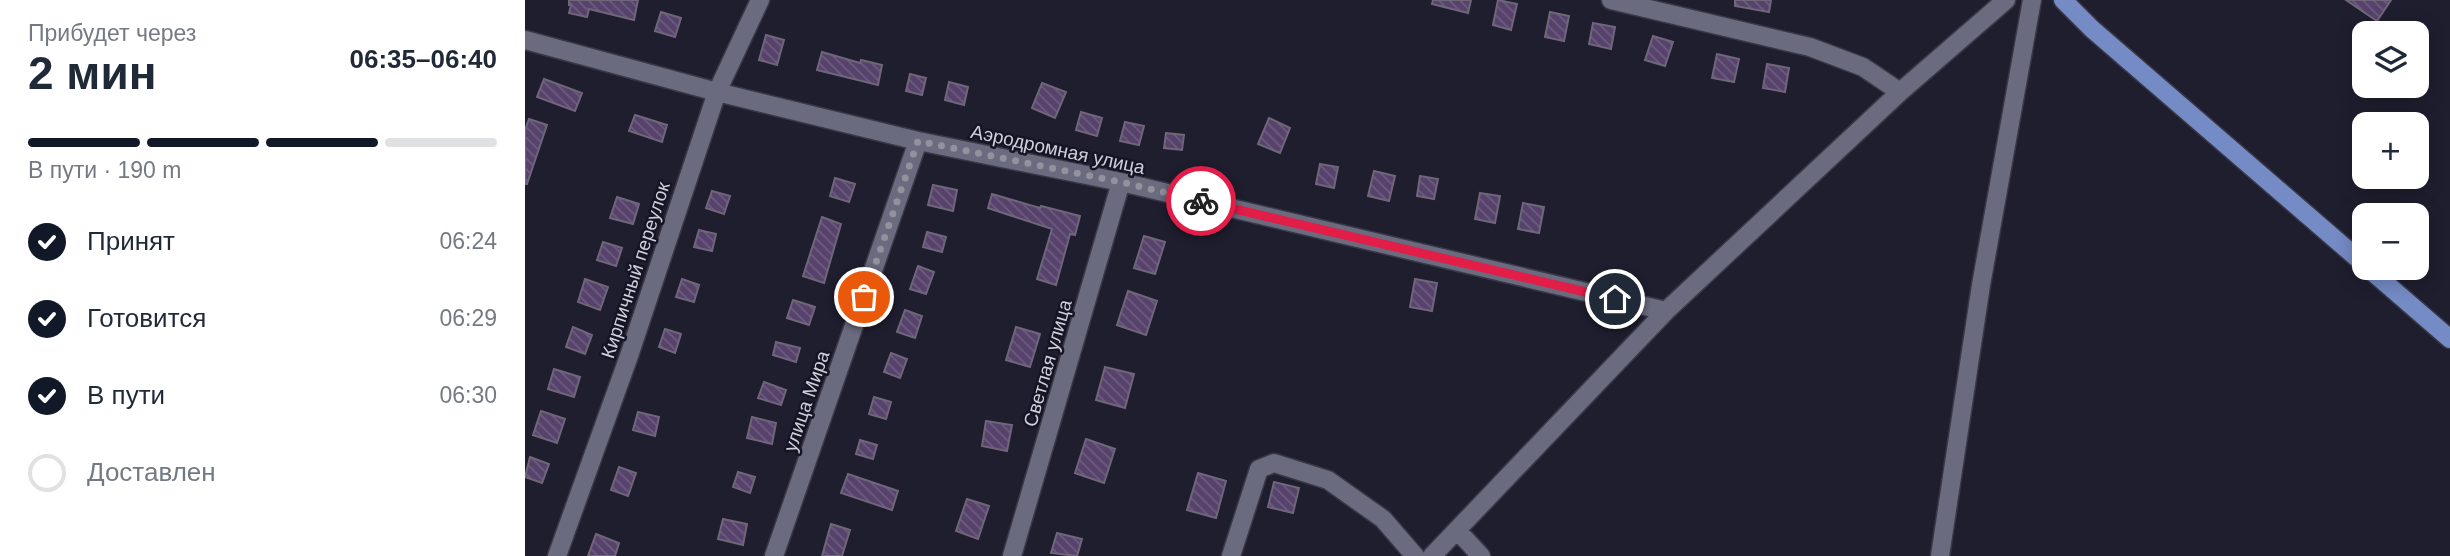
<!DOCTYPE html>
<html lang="ru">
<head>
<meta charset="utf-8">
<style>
  :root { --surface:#fff; --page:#f2f2f3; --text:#1f2937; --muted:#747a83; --line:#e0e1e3; --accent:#111827 }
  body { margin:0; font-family:Helvetica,sans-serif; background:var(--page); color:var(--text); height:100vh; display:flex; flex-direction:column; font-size:26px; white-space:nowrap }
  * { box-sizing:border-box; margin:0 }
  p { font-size:23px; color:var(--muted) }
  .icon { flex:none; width:38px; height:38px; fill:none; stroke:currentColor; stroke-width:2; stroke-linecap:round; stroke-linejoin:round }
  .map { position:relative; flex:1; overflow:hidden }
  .details { display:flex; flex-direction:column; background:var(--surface); width:525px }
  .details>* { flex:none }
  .tools { position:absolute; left:1827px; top:21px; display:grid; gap:14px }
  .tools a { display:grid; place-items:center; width:77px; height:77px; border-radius:14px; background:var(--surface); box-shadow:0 4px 18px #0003; font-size:35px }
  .pin { position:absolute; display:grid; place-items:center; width:60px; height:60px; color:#fff; margin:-30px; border:4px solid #fff; border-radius:50%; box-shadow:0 2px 7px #0007 }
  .courier { position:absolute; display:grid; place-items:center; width:70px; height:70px; margin:-35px; border:5px solid #e11d48; border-radius:50%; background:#fff; color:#222; box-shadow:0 2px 9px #0007 }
  .head em { font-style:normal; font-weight:700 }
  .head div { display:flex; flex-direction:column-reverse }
  .head { display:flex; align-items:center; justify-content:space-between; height:119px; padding:0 28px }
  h1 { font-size:46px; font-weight:700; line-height:52px }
  .bar { display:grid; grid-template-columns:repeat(4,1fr); gap:10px 7px; align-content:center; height:84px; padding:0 28px }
  .bar i { height:9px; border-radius:5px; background:var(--line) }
  .bar .selected { background:var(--accent) }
  .bar p { grid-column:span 4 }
  ol { padding:0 28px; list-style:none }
  li { display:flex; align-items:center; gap:21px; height:77px }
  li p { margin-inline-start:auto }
  li .icon { padding:7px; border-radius:50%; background:var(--accent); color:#fff; stroke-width:4 }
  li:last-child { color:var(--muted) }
  li i { width:38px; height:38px; border:4px solid var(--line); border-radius:50% }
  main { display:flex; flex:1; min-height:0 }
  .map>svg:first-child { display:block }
  .building { fill:url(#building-back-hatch); stroke:#6f6679; stroke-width:2 }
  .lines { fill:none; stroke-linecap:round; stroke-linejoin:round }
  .minor-casing { stroke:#393846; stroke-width:21 }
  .major-casing { stroke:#393846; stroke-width:21 }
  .minor { stroke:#6b6b7f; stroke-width:18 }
  .major { stroke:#758bc6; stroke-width:18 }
  .done { stroke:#92929f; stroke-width:7; stroke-dasharray:0 12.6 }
  .route { stroke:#e11d48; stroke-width:9 }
  .labels { text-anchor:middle; stroke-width:5; stroke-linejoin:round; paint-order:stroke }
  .street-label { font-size:19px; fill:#d0d0db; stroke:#161525 }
</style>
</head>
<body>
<main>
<section class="details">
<div class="head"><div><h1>2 мин</h1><p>Прибудет через</p></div><em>06:35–06:40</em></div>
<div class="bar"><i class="selected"></i><i class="selected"></i><i class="selected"></i><i></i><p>В пути · 190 m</p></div>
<ol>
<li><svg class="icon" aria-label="check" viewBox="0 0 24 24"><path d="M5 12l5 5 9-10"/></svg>Принят<p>06:24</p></li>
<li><svg class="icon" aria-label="check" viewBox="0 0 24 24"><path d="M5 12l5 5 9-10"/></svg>Готовится<p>06:29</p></li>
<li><svg class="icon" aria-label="check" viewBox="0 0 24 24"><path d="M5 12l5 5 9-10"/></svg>В пути<p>06:30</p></li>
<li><i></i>Доставлен</li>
</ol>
</section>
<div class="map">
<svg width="1925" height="556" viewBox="0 0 1925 556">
  <defs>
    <pattern id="building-back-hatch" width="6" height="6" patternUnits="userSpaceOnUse" patternTransform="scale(1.75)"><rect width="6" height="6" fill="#56426b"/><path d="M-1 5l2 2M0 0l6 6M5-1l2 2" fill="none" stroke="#6d5c80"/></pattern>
  </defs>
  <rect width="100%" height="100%" fill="#1f1e2f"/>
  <path class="building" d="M44 0H113L109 20 64 9 62 17 44 13 46 5H44Z
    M908 0H946L943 13 907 4Z
    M973 0 992 4 986 30 968 25Z
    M1210 0H1246L1244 12 1210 6Z
    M1821 0H1866L1852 21Z
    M136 12 156 18 150 37 130 31Z
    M1025 12 1044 16 1039 41 1020 37Z
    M1068 23 1090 27 1086 49 1064 44Z
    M241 35 259 40 252 65 234 60Z
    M1128 36 1148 42 1140 66 1120 60Z
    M297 52 335 63 336 60 357 65 353 85 292 70Z
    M1192 54 1214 59 1209 82 1187 78Z
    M1242 64 1264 68 1260 92 1238 88Z
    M385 74 401 78 397 95 381 91Z
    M19 79 57 93 50 111 12 97Z
    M424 82 443 87 439 105 420 100Z
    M517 83 541 92 530 118 507 108Z
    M556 112 577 118 572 136 551 130Z
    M110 115 142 125 137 142 104 131Z
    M744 118 765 128 755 153 733 144Z
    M4 119 22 125 2 184H0V130Z
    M600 122 619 126 614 145 595 141Z
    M641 133 659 135 657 150 639 148Z
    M795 164 813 167 809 188 791 184Z
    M849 171 870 176 864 201 843 196Z
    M895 176 913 179 909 199 892 196Z
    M310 178 330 184 324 202 305 196Z
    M408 185 432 190 428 211 403 205Z
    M187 191 205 196 199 214 181 208Z
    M955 193 975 196 970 223 950 219Z
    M467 194 515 208 516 206 555 216 550 235 545 234 531 285 512 279 527 229 463 208Z
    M92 197 114 204 108 224 85 218Z
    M998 203 1019 207 1014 233 993 229Z
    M297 217 316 224 299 283 278 276Z
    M174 230 191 234 187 251 169 247Z
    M402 232 421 237 417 252 398 247Z
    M619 236 640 242 630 274 609 268Z
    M78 242 97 248 91 266 72 260Z
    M393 266 409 272 401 294 385 289Z
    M60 279 83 287 75 310 53 302Z
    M157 279 174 285 169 302 151 297Z
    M890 279 912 283 907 311 885 307Z
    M603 291 632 301 621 335 592 325Z
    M268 300 290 307 284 325 262 318Z
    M380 310 397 316 390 338 372 332Z
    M48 327 67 335 60 354 41 347Z
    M491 327 515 334 505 367 481 360Z
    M140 329 156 334 150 353 134 347Z
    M251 342 275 348 271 362 248 355Z
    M366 353 382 359 375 378 359 372Z
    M580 367 609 374 600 408 571 400Z
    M29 369 55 377 49 397 23 389Z
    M239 382 261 390 256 405 233 398Z
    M349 397 366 402 361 419 344 414Z
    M16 411 40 419 32 443 8 435Z
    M113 412 134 417 130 436 108 430Z
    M227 417 251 423 247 444 222 438Z
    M461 421 487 425 482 451 457 446Z
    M561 439 590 449 579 483 550 473Z
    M335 440 352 445 348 459 331 454Z
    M5 457 24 464 17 483 0 477Z
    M94 467 111 473 103 496 86 490Z
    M213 472 230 477 225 493 208 487Z
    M673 473 701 481 691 518 662 510Z
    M323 474 373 491 367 510 316 493Z
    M749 482 774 488 768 513 743 507Z
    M442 499 464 506 453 539 431 531Z
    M198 519 222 524 218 545 193 539Z
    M306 524 325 530 317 556H297Z
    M532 533 557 539 552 556 526 553Z
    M71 534 94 543 90 556H63Z"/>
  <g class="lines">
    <g class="minor-casing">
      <path id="minor" d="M1086 0 1285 47 1338 67 1375 92
        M0 40 192 92 393 141 596 182 1141 311
        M932 530 956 556
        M32 556 104 356 192 92 235 0
        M249 556 393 141
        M487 556 596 182
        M706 556 734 469 749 463 803 480 858 519 890 556
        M907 556 1141 311 1375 92 1481 0
        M1415 556 1456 285 1507 0"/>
    </g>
    <g class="major-casing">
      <path id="major" d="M1538 0 1567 29 1839 264
        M1843 268 1925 339"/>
    </g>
    <use href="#minor" class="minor"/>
    <use href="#major" class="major"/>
  </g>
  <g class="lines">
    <path class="done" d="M339 297 393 141 596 182 676 201"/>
    <path class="route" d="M676 201 1090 299"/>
  </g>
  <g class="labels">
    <g class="street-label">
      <text transform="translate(533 149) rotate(12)" y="7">Аэродромная улица</text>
      <text transform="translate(110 270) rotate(-72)" y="7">Кирпичный переулок</text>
      <text transform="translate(522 363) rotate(-74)" y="7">Светлая улица</text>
      <text transform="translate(281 401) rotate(-71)" y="7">улица Мира</text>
    </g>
  </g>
</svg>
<div class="tools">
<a><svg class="icon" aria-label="layers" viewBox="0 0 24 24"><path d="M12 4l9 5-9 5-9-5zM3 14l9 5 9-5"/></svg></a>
<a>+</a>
<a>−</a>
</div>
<div class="pin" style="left:339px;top:297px;background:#ea580c"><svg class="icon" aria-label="bag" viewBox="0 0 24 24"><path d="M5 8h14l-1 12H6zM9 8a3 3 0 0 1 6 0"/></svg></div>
<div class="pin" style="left:1090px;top:299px;background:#1f2937"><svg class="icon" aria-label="home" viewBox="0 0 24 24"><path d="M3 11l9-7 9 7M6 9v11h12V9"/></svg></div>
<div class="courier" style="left:676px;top:201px"><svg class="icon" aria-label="bike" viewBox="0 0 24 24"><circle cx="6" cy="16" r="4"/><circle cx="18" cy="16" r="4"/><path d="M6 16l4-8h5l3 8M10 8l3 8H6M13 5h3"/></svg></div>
</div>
</main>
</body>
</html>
